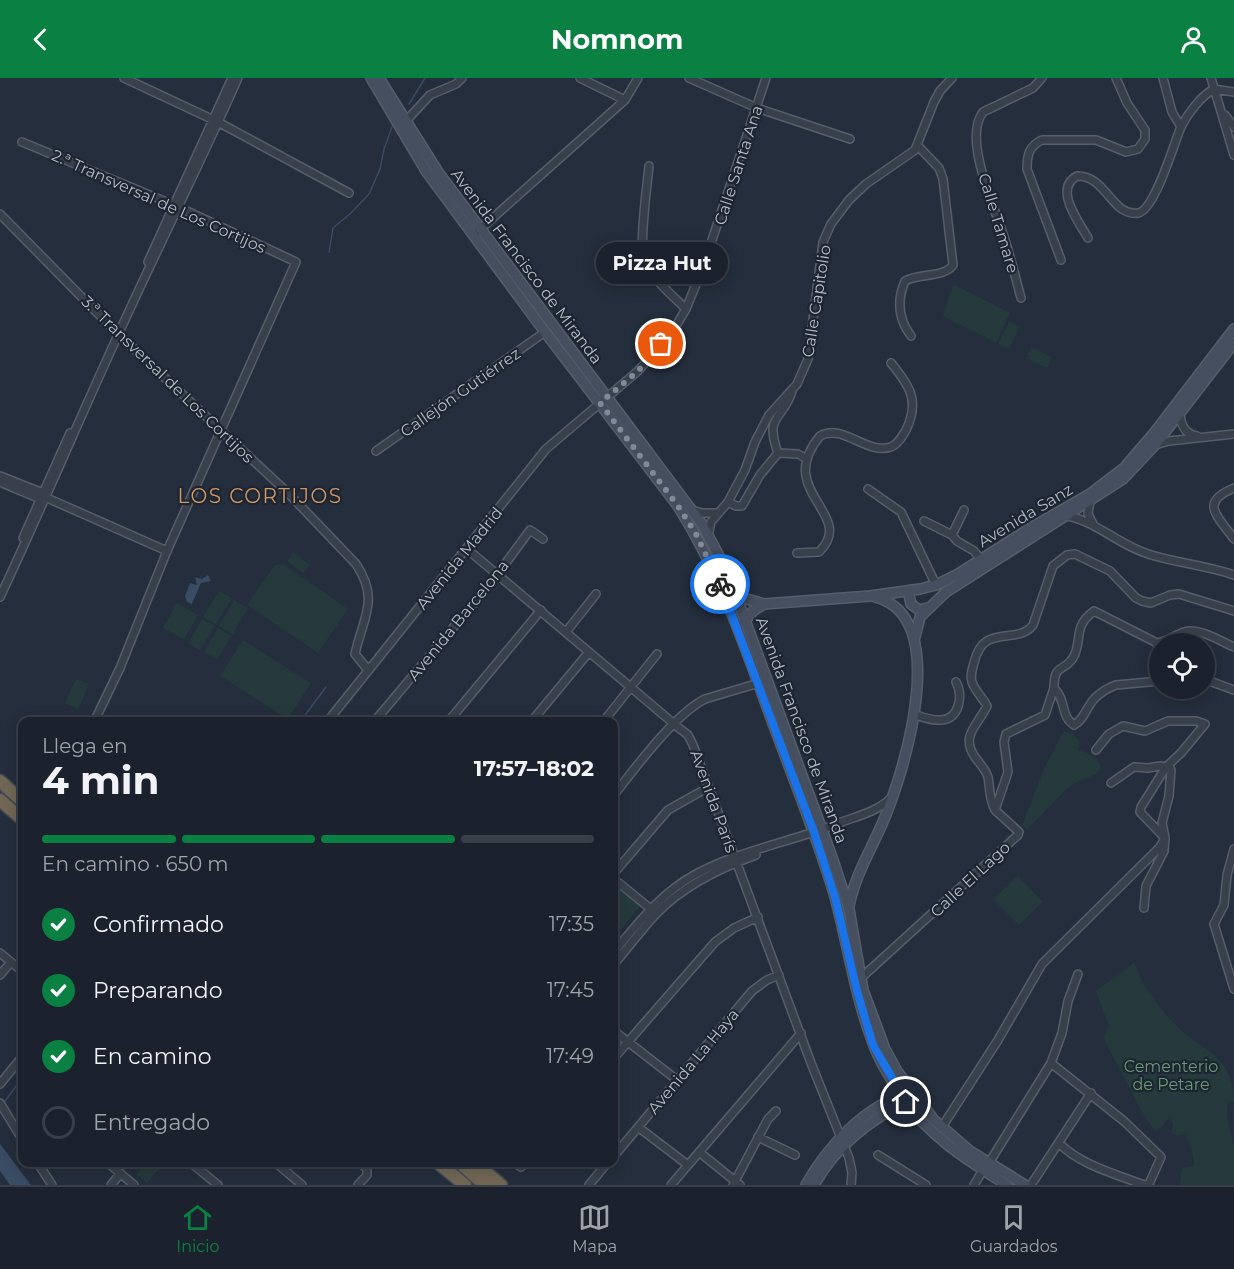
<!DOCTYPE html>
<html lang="es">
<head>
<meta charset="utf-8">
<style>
  :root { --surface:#1b222d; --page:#282f39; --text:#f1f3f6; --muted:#a0a4aa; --line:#393f49; --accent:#0b8043 }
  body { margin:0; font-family:Montserrat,sans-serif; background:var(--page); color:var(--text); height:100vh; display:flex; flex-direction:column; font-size:22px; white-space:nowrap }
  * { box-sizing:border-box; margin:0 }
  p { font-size:20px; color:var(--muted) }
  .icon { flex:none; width:33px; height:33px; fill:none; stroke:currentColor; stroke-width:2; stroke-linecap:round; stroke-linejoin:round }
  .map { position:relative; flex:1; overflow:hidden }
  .sheet { position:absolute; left:18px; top:639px; width:600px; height:450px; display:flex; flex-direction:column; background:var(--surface); border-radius:12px; box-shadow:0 3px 15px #0003,0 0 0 2px var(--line) }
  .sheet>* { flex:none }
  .fabs { position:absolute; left:1149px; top:555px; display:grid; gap:12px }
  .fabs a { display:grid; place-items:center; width:66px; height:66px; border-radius:50%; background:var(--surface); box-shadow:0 3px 15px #0003,0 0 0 2px var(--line); font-size:30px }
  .pin { position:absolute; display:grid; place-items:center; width:51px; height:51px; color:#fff; margin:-26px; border:3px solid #fff; border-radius:50%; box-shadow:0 2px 6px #0007 }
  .courier { position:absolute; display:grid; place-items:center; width:60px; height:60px; margin:-30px; border:4px solid #1a73e8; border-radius:50%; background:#fff; color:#222; box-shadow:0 2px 8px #0007 }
  .bubble { position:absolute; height:42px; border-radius:21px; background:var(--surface); box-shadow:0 3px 15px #0003,0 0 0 2px var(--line); font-size:20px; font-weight:700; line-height:42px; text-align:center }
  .overview em { font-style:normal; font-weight:700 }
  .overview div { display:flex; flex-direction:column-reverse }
  .overview { display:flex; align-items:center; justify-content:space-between; height:102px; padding:0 24px }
  h1 { font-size:39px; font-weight:700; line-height:45px }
  .bar { display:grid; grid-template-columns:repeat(4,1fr); gap:9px 6px; align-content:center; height:72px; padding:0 24px }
  .bar i { height:8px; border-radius:4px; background:var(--line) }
  .bar .active { background:var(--accent) }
  .bar p { grid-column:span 4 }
  ol { padding:0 24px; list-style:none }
  li { display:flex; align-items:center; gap:18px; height:66px }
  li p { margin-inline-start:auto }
  li .icon { padding:6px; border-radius:50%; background:var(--accent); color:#fff; stroke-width:4 }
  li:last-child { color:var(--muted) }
  li i { width:33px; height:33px; border:3px solid var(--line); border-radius:50% }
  header { display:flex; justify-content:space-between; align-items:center; height:78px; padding:0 24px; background:var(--accent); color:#fff; font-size:27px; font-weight:700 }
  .dock { display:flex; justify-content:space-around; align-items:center; height:84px; border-top:2px solid var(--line); background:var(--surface); font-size:16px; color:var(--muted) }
  .dock a { display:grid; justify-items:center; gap:3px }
  .dock .active { color:var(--accent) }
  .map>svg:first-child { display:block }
  .green { fill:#263a3d }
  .water { fill:#3a4b64 }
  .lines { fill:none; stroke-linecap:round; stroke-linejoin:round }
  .stream { stroke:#3a4b64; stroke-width:1.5 }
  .street-casing { stroke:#565e6a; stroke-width:10 }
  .secondary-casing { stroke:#565e6a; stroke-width:12 }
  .highway-casing { stroke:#434b57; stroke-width:15 }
  .street { stroke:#38404c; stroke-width:7 }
  .secondary { stroke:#464f5f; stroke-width:9 }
  .highway { stroke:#726755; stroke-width:12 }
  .done { stroke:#828a97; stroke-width:6; stroke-dasharray:0 10.8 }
  .route { stroke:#1a73e8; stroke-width:8 }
  .labels { text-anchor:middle; stroke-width:4.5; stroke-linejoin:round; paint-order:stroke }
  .street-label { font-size:16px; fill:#b4bbc8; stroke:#1d2531 }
  .park-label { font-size:16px; fill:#6b9877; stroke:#1d2531 }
  .quarter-label { font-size:20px; letter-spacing:1.5px; fill:#d19765; stroke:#1d2531 }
</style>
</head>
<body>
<header><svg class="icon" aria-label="back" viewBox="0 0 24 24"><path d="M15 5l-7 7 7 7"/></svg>Nomnom<svg class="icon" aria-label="person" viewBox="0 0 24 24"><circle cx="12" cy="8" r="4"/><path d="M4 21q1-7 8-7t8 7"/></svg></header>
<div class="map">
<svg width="1234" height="1107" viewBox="0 0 1234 1107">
  <rect width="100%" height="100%" fill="#242e3c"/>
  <path class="green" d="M953 206 1010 235 996 265 943 238Z
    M1009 243 1020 248 1009 271 998 266Z
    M1031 269 1052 279 1047 290 1026 280Z
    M293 474 310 487 303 495 287 483Z
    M283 486 348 531 318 575 247 527 275 487Z
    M219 513 232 520 216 546 203 539Z
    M234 522 248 530 233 556 219 548Z
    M177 525 198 537 184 562 163 550Z
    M202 541 215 548 200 572 188 565Z
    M218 550 231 558 217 582 204 574Z
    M243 562 311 605 288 641 220 598Z
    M76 601 89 606 78 631 65 625Z
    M1063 654H1071L1080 664 1078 672C1089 676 1099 678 1101 691 1094 700 1078 701 1068 710 1054 723 1041 738 1027 752L1022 747 1044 691Z
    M1018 798 1043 824 1019 847 993 821Z
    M614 804 641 827 614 860Z
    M1134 885C1144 909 1156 928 1175 946 1202 974 1234 977 1234 1023L1228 1024 1227 1039 1234 1069V1107H1180L1182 1090 1194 1088 1193 1077 1186 1055 1178 1058 1172 1055 1173 1046 1170 1039 1156 1054 1145 1039 1103 960 1109 949 1096 913Z
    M145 1085H164L147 1105 136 1096Z"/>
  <path class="water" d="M208 497 211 503 201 505 192 526 187 524 185 518 190 505 197 507 195 499 202 501Z
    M0 1066 31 1107H10L0 1093Z"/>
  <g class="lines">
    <path class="stream" d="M409 26 425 0
      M329 174 333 150 351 135 369 116 380 91 384 71 392 49
      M300 644 326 609
      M3 1026 22 1000"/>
    <g class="street-casing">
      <path id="street" d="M124 0 218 44 349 115
        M580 0 625 22
        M689 0 757 30 850 61
        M1163 0 1172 34 1181 49
        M1211 0 1234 77
        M1214 11 1234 14
        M1225 37 1234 49
        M406 43 430 17 456 6 462 0
        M22 64 174 127 296 184 167 473 120 590 94 644
        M649 88C647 108 639 166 644 182 649 198 674 219 686 231
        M0 136 118 256 289 416 356 486C380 522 363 539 355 576L368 592
        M477 154 625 22 638 0
        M1088 160C1079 144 1053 111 1077 98 1106 97 1112 139 1138 135 1155 132 1174 65 1181 49 1188 35 1201 18 1214 11
        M1061 182 1027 91C1027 77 1029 68 1042 62H1096L1126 74 1138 71 1145 61V52L1127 25 1116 0
        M148 184 232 0
        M1021 220C1016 201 1011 181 1005 162 996 132 962 61 983 34L1033 10 1042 0
        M911 258C898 241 897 222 905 203 919 195 944 200 953 187L943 101 939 90 918 68
        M1180 333C1180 345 1184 356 1197 358
        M1155 367 1169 363 1234 356
        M376 373 545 254
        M778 375 798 376 807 381
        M0 398 43 415 45 418
        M0 404 40 421 47 420 167 473
        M1234 410C1198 425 1218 438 1234 461
        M868 411 901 434 936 507
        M1090 423 1088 436 1093 446
        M728 424 736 428H742L760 397 778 375C764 336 783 343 792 313
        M692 432 702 435H718
        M1068 438C1097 444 1119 467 1148 476 1176 485 1206 487 1234 497
        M924 443 952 457 957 463 974 473 981 482
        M952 457 964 432
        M708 458 711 444 728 424 745 392 755 364 769 337 797 306 808 281 823 164 831 146 849 122 866 106 915 72 934 24 940 13 952 0
        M23 460 70 355
        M467 471 679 650 688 657 693 667 811 985 849 1080 852 1095 851 1107
        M797 475 819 474C858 436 773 414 820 358 843 345 866 377 891 369 898 366 902 359 906 352 920 323 910 308 891 285
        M0 519C41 432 78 344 118 257 157 171 200 86 238 0
        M566 554 596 516
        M1204 601 1234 612
        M1054 610C1054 585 1063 595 1073 580 1083 563 1072 549 1094 533L1157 565C1167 564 1175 557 1184 554 1199 549 1220 563 1234 569
        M913 636C922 639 932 643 941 642 960 641 963 617 956 604
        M327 644 546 371 638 293 673 253 686 231 703 189 766 0
        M374 644 494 501 530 452 543 461
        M448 644 541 532
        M531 644 589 574
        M603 644 657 576
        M1096 672 1109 656 1123 648 1145 653 1168 643H1196L1205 646 1181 675 1166 689 1141 729 1140 734 1165 760
        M1111 705 1134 689 1148 690 1160 688 1170 690 1171 692 1169 718 1162 745 1165 760 1164 773 1146 808 1144 830
        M614 717C635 690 675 636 705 621L759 605
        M995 732C989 722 990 710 988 699 986 692 979 685 975 679 960 658 978 647 987 628 983 620 975 613 972 604 970 598 972 592 974 585 983 544 1017 568 1033 547L1053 488 1067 477 1075 476 1110 493 1136 520 1142 523 1151 525 1170 517 1179 516 1234 533
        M1234 771 1227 797 1224 827 1214 846 1234 911
        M614 795 668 732 700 714
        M614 801 652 832
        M614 874C638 845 662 814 696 796 739 773 789 764 834 747 853 739 876 735 891 720
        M0 875 22 893
        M614 886C628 870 641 852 656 836 683 808 720 790 756 777
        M0 897 11 884
        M861 900 1018 757 1019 754 995 732 1008 694 1004 664 1006 656 1045 637 1054 610C1067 623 1060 638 1074 647 1084 642 1087 628 1095 620 1101 614 1108 610 1116 607L1160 603
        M614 953 677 1002
        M614 980 715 864 734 850 758 839
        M1051 985 1125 1044 1161 1079 1149 1106 1144 1107C1116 1096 1080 1087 1059 1065
        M0 1006 22 979
        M0 1025 22 1061
        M638 1049 688 1087
        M942 1049 998 962 1042 886 1160 769 1165 760
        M758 1059 795 1077
        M699 1074 740 1107
        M878 1077 926 1107
        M614 1078 752 913 767 902 779 897
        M37 1084 52 1107
        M107 1084 134 1107
        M190 1084 218 1107
        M275 1084 302 1107
        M513 1084 521 1089 527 1084
        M989 1085 1051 985 1062 955 1068 923 1078 896
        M111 1107 120 1096
        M358 1107 367 1097V1092L361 1084
        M589 1107 608 1084
        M671 1107 801 955
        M733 1107 768 1041 776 1033
        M974 1107 983 1092
        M1031 1107 1091 1015"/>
    </g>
    <g class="secondary-casing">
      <path id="secondary" d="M371 0 426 93 545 254 678 428C721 496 746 572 774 648 795 705 818 761 835 819 848 868 855 918 873 965 880 985 894 1006 906 1024 931 1060 971 1084 1007 1107
        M379 0 438 94 702 446 719 478 738 523 833 782 849 831 863 912 885 971 897 993 934 1042 970 1073 1025 1107
        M911 512 909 517 911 526 919 532 927 530
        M734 514 740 519 764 526 870 518 920 511 936 507 958 496 1029 451 1090 416 1124 390 1155 354 1234 251
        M744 544 754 532 764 526
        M915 559 920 539 946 514 1123 401 1155 367 1234 265
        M849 828C855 796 873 769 885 739 905 690 952 538 875 519
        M806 1107C827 1069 865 1028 907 1016
        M814 1107C835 1069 868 1043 906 1024L910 1019"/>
    </g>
    <g class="highway-casing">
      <path id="highway" d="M0 703 22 723
        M0 722 22 741
        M437 1084 465 1107
        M459 1084 485 1107
        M474 1084 501 1107"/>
    </g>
    <use href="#street" class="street"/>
    <use href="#secondary" class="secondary"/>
    <use href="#highway" class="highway"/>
  </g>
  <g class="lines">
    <path class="done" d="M661 266 638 293 600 325 678 428 696 456 720 506"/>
    <path class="route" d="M720 506 814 754 835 819 857 913 873 967 906 1024"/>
  </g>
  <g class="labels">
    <g class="street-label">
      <text transform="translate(738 87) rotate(-72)" y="6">Calle Santa Ana</text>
      <text transform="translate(159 123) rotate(24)" y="6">2.ª Transversal de Los Cortijos</text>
      <text transform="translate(999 145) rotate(73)" y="6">Calle Tamare</text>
      <text transform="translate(527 188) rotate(53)" y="6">Avenida Francisco de Miranda</text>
      <text transform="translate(816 223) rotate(-81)" y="6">Calle Capitolio</text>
      <text transform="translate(168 301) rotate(44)" y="6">3.ª Transversal de Los Cortijos</text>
      <text transform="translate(460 314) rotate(-35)" y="6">Callejón Gutiérrez</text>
      <text transform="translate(1025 437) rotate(-31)" y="6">Avenida Sanz</text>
      <text transform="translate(459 480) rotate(-51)" y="6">Avenida Madrid</text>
      <text transform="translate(458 542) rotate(-51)" y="6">Avenida Barcelona</text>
      <text transform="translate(802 652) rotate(70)" y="6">Avenida Francisco de Miranda</text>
      <text transform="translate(714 723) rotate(70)" y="6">Avenida París</text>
      <text transform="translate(970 801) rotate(-43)" y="6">Calle El Lago</text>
      <text transform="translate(693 983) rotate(-50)" y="6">Avenida La Haya</text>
    </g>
    <g class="park-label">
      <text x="1171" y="994">Cementerio<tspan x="1171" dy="18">de Petare</tspan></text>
    </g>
    <g class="quarter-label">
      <text x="260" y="425">LOS CORTIJOS</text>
    </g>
  </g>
</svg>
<div class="fabs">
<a><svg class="icon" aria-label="locate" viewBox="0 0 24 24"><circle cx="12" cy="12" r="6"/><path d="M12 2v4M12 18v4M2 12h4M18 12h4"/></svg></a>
</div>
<div class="pin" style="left:661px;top:266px;background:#ea580c"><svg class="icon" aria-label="bag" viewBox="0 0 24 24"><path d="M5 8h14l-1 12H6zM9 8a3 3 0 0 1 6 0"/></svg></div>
<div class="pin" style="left:906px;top:1024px;background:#1f2937"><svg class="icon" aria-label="home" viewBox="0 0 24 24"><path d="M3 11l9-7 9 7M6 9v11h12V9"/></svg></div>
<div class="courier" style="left:720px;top:506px"><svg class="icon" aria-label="bike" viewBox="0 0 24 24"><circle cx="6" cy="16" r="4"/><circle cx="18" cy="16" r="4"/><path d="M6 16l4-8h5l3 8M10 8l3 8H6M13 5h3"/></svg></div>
<div class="bubble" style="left:596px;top:164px;width:132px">Pizza Hut</div>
<section class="sheet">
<div class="overview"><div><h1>4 min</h1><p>Llega en</p></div><em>17:57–18:02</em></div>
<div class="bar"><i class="active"></i><i class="active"></i><i class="active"></i><i></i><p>En camino · 650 m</p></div>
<ol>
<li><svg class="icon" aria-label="check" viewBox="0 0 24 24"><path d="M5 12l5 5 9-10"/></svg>Confirmado<p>17:35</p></li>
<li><svg class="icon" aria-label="check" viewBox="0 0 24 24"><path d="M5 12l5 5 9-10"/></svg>Preparando<p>17:45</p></li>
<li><svg class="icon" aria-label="check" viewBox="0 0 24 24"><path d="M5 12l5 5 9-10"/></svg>En camino<p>17:49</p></li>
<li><i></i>Entregado</li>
</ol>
</section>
</div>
<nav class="dock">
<a class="active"><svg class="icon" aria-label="home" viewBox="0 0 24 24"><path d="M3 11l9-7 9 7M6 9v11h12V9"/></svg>Inicio</a>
<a><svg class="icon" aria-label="map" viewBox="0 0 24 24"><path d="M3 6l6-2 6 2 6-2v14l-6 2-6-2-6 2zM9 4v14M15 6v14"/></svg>Mapa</a>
<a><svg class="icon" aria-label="saved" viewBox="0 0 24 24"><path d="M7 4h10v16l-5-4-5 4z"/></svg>Guardados</a>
</nav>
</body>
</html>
